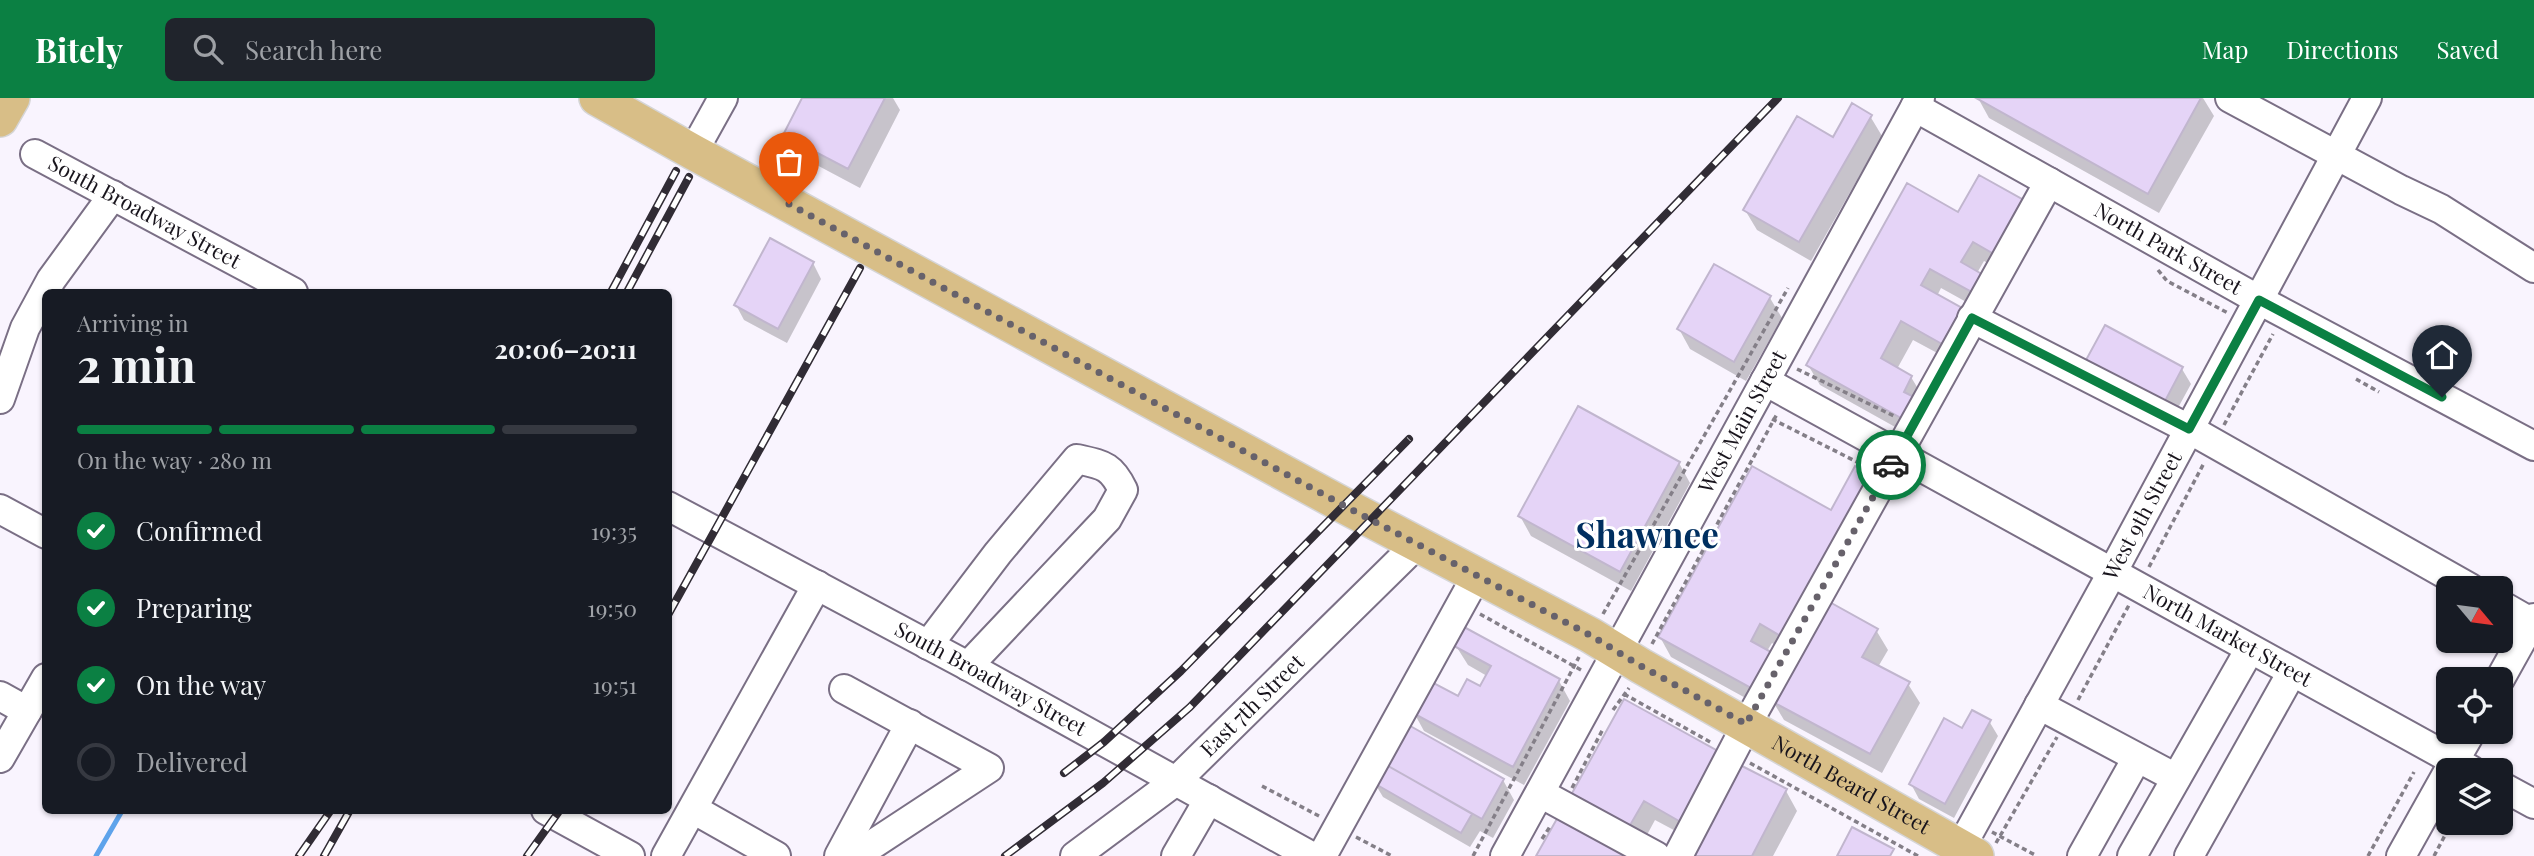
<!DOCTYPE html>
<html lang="en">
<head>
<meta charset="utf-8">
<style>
  :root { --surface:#171b24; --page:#20242c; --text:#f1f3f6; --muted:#9ea1a6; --line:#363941; --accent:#0b8043 }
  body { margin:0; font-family:"Playfair Display",serif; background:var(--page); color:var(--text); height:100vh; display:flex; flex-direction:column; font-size:26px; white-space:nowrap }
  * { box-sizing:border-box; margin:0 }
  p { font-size:23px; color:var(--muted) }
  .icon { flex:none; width:38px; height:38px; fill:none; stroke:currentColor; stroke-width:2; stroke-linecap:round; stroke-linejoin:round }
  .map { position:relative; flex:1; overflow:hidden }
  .drawer { position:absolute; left:42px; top:191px; width:630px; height:525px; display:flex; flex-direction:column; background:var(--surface); border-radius:10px; box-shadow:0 2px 5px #0004 }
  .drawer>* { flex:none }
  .needle { width:46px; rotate:119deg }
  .tools { position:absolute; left:2436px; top:478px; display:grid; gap:14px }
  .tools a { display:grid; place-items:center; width:77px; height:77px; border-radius:10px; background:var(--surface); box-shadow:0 2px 5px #0004; font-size:35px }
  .pin { position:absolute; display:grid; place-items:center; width:60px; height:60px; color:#fff; margin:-72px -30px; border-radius:50% 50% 50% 0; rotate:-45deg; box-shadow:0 0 7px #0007 }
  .pin .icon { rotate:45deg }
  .courier { position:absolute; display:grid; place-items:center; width:70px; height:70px; margin:-35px; border:5px solid #0b8043; border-radius:50%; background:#fff; color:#222; box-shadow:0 2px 9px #0007 }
  .head em { font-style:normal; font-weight:700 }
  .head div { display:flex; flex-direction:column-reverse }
  .head { display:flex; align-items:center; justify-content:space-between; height:119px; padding:0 35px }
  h1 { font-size:46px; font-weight:700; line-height:52px }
  .bar { display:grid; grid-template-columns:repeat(4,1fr); gap:10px 7px; align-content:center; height:84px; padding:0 35px }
  .bar i { height:9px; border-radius:5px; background:var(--line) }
  .bar .selected { background:var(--accent) }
  .bar p { grid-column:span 4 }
  ol { padding:0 35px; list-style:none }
  li { display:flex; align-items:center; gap:21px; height:77px }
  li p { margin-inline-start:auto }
  li .icon { padding:7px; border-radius:50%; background:var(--accent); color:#fff; stroke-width:4 }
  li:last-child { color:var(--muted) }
  li i { width:38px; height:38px; border:4px solid var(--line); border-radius:50% }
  header { display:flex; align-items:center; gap:42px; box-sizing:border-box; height:98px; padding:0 35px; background:var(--accent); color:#fff }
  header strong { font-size:33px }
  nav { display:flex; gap:38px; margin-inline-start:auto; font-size:24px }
  .search { width:490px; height:63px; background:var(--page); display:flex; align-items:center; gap:18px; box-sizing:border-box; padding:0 24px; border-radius:10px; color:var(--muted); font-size:26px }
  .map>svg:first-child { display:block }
  .shadow { fill:#0003; fill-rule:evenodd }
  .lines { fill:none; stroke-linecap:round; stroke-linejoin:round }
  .stream { stroke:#5ea3eb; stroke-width:5 }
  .building { fill:#e5d4f7; stroke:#c1b6ce; stroke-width:2 }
  .minor-casing { stroke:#7a6f85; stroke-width:32 }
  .major-casing { stroke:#d5d5d6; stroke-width:38 }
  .path { stroke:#847f88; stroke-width:3.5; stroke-dasharray:5 3.5; stroke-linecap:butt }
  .minor { stroke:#fff; stroke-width:28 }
  .major { stroke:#d8be87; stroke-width:35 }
  .rail-casing { stroke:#312c35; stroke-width:8 }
  .rail { stroke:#fff; stroke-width:5; stroke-dasharray:16; stroke-linecap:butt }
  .done { stroke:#67626b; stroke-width:7; stroke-dasharray:0 12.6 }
  .route { stroke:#0b8043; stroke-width:9 }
  .labels { text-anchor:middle; stroke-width:6; stroke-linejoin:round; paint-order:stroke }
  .street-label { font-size:21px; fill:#18141c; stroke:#fff }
  .town-label { font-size:35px; font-weight:bold; fill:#002f60; stroke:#fff }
</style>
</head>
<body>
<header>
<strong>Bitely</strong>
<div class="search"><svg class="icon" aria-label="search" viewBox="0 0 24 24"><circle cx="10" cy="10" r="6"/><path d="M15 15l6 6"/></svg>Search here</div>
<nav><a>Map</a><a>Directions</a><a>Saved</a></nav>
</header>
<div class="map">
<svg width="2534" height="758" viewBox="0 0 2534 758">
  <rect width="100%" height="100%" fill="#f9f4fe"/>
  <path class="shadow" d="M804 0H893L900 12 860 90 796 56 785 37Z
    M1978 0H2203L2214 18 2159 115 1989 20Z
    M1870 18 1882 38 1811 163 1757 132 1745 112 1834 41Z
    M1979 79 2010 177 1984 163 1977 175 1988 216 1941 190 1937 198 1961 211 1972 231 1954 264 1913 242 1897 271 1911 279 1923 299 1920 304 1932 325 1922 344 1820 287 1808 267 1959 116Z
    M813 165 821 181 787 245 744 222 736 207Z
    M1714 168 1770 200 1782 220 1746 283 1690 251 1679 231Z
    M2088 262 2182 271 2191 286 2173 319 2096 277Z
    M1679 365 1690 385 1631 493 1531 438 1520 418Z
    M1877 382 1888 402 1830 507 1876 532 1888 552 1878 569 1908 586 1920 605 1882 675 1784 622 1775 607 1771 614 1671 559 1660 539ZM1772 545 1797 559 1767 553Z
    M1456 548 1559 583 1570 603 1524 687 1424 633 1413 613 1458 601 1481 590 1487 578 1468 567Z
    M1989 623 1998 638 1954 720 1919 701 1911 686 1963 632Z
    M1385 665 1503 682 1514 702 1493 740 1480 733 1470 749 1383 699 1374 684Z
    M1736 679 1786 693 1797 713 1773 758H1693L1700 746 1655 722 1641 748 1584 717Z"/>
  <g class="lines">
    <path class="stream" d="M96 758 122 713"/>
  </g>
  <path class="building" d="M802 0H885L848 71 783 37Z
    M1976 0H2201L2148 96Z
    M1852 5 1872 17 1799 144 1743 112 1797 18 1833 39Z
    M1979 77 2029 105 1999 159 1973 144 1961 164 1987 179 1977 197 1930 171 1921 187 1962 210 1942 246 1901 223 1881 260 1912 278 1904 294 1922 303 1910 325 1806 267 1907 85 1958 114Z
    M770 140 814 164 778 231 734 207Z
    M1714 166 1771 198 1734 264 1677 231Z
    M2105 227 2183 269 2164 305 2086 262Z
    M1578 308 1680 364 1620 474 1518 418Z
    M1752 368 1831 412 1855 368 1878 380 1789 543 1760 526 1751 543 1780 559 1760 595 1658 539Z
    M1826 502 1878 531 1862 559 1910 584 1870 656 1771 603Z
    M1464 529 1560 581 1513 669 1411 614 1428 582 1458 598 1467 581 1480 588 1491 568 1454 548Z
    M1624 601 1725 657 1686 727 1644 703 1629 729 1571 697Z
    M1972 612 1991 622 1945 706 1909 686 1944 620 1962 630Z
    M1405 625 1504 681 1482 721 1383 665Z
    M1383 665 1472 716 1461 735 1372 684Z
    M1740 667 1787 691 1752 758H1692Z
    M1563 710 1648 758H1536Z
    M1852 729 1894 751 1890 758H1837Z"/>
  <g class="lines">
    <g class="minor-casing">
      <g id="minor">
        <path d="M2230 0 2401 92 2441 111 2534 170"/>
        <path id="s1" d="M1915 9 2259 202 2534 348"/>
        <path d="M693 54 723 0"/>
        <path id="s2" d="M35 56 293 194"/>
        <path d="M1972 220 2189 331 2470 490"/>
        <path id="s3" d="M1765 283 2471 672"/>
        <path d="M0 301 25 230 51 182 113 97"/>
        <path id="s4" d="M668 408 968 568 1311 758"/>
        <path d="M0 411 46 436"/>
        <path d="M2501 507 2534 526"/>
        <path d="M928 547 998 455 1077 361C1103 367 1111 367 1123 392L1107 421 968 568"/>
        <path d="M2500 581 2534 520"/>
        <path d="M844 591 989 670 855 758"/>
        <path d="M0 598 27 613"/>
        <path d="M2039 607 2176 680"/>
        <path d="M0 660 46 580"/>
        <path d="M2449 672 2471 634"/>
        <path d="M2501 688 2534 706"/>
        <path d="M1540 695 1656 758"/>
        <path d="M693 711 776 758"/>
        <path d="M546 712 630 758"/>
        <path d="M666 758 817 487"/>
        <path d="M839 758 910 626"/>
        <path id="s5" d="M1075 758 1176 683 1417 446"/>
        <path d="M1176 758 1209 701"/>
        <path d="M1322 758 1477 477"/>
        <path id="s6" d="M1505 758 1920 0"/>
        <path d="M1678 758 1747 626 2049 84"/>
        <path id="s7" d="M1956 758 2112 475 2367 0"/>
        <path d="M2082 758 2137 660"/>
        <path d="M2132 758 2250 551"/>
        <path d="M2189 758 2292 574"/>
        <path d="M2401 758 2448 674"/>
      </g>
    </g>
    <g class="major-casing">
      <g id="major">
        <path id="s8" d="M597 0 693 54 1343 407 1590 537 1641 568 1976 758"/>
        <path d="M0 21 12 0"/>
      </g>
    </g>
    <path class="path" d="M2158 172 2167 183 2228 215
      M1797 271 1894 318
      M2356 281 2379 294
      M1772 321 1865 368
      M2224 327 2273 236
      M2149 469 2204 365
      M1480 516 1581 572
      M1603 516 1788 190
      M1652 546 1777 316
      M1624 596 1712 645
      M2078 602 2129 507
      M1613 612 1629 590
      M1750 665 1918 758
      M1262 688 1319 718
      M1572 690 1603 631
      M1992 734 2037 758
      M1356 739 1392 758
      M1542 741 1551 727
      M1996 745 2057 639
      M1473 758 1579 559
      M2368 758 2414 674
      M2434 758 2452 724"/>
    <use href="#minor" class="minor"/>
    <use href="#major" class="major"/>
    <g class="rail-casing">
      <path id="rail" d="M611 194 676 73
        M627 194 689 79
        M668 517 860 170
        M1064 675 1104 644 1181 573 1409 341
        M299 758 331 712
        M324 758 350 712
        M527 758 560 712
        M1005 758 1103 685 1190 609 1778 0"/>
    </g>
    <use href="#rail" class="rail"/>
  </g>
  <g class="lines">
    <path class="done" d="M789 106 1343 407 1590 537 1641 568 1746 626 1891 367"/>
    <path class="route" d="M1891 367 1972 220 2189 331 2259 202 2442 299"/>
  </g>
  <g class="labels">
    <g class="street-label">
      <text dy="7" stroke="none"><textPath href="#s2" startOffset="124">South Broadway Street</textPath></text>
      <text dy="7" stroke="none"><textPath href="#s1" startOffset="290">North Park Street</textPath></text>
      <text dy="7" stroke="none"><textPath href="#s6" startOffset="495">West Main Street</textPath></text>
      <text dy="7" stroke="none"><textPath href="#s7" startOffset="388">West 9th Street</textPath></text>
      <text dy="7" stroke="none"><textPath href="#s3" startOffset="528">North Market Street</textPath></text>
      <text dy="7" stroke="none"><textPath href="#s4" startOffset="366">South Broadway Street</textPath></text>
      <text dy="7" stroke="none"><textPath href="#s5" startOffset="233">East 7th Street</textPath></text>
      <text dy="7" stroke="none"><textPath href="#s8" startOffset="1430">North Beard Street</textPath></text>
    </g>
    <g class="town-label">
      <text x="1647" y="450">Shawnee</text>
    </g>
  </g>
</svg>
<div class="tools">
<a><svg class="needle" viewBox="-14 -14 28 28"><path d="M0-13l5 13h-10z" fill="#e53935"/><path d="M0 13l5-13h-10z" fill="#9ea1a6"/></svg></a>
<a><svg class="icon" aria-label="locate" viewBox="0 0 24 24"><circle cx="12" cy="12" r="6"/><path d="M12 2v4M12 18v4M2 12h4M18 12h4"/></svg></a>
<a><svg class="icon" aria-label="layers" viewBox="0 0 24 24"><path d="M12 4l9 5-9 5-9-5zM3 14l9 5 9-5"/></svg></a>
</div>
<div class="pin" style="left:789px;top:106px;background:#ea580c"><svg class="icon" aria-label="bag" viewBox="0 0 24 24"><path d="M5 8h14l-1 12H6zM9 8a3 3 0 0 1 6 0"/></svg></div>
<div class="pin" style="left:2442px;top:299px;background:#1f2937"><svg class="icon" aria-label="home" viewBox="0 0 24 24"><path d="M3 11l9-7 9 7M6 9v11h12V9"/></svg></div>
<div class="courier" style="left:1891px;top:367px"><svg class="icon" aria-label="car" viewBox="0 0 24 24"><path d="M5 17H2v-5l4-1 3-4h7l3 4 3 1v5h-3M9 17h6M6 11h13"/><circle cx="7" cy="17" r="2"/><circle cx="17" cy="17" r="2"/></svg></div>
<section class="drawer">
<div class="head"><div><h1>2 min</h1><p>Arriving in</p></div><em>20:06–20:11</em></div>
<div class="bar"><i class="selected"></i><i class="selected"></i><i class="selected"></i><i></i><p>On the way · 280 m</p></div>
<ol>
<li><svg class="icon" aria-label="check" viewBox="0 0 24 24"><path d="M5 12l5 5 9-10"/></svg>Confirmed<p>19:35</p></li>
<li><svg class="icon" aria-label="check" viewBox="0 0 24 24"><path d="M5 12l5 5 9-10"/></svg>Preparing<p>19:50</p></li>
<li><svg class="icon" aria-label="check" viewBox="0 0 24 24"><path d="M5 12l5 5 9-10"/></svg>On the way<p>19:51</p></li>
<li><i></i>Delivered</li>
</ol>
</section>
</div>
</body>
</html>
